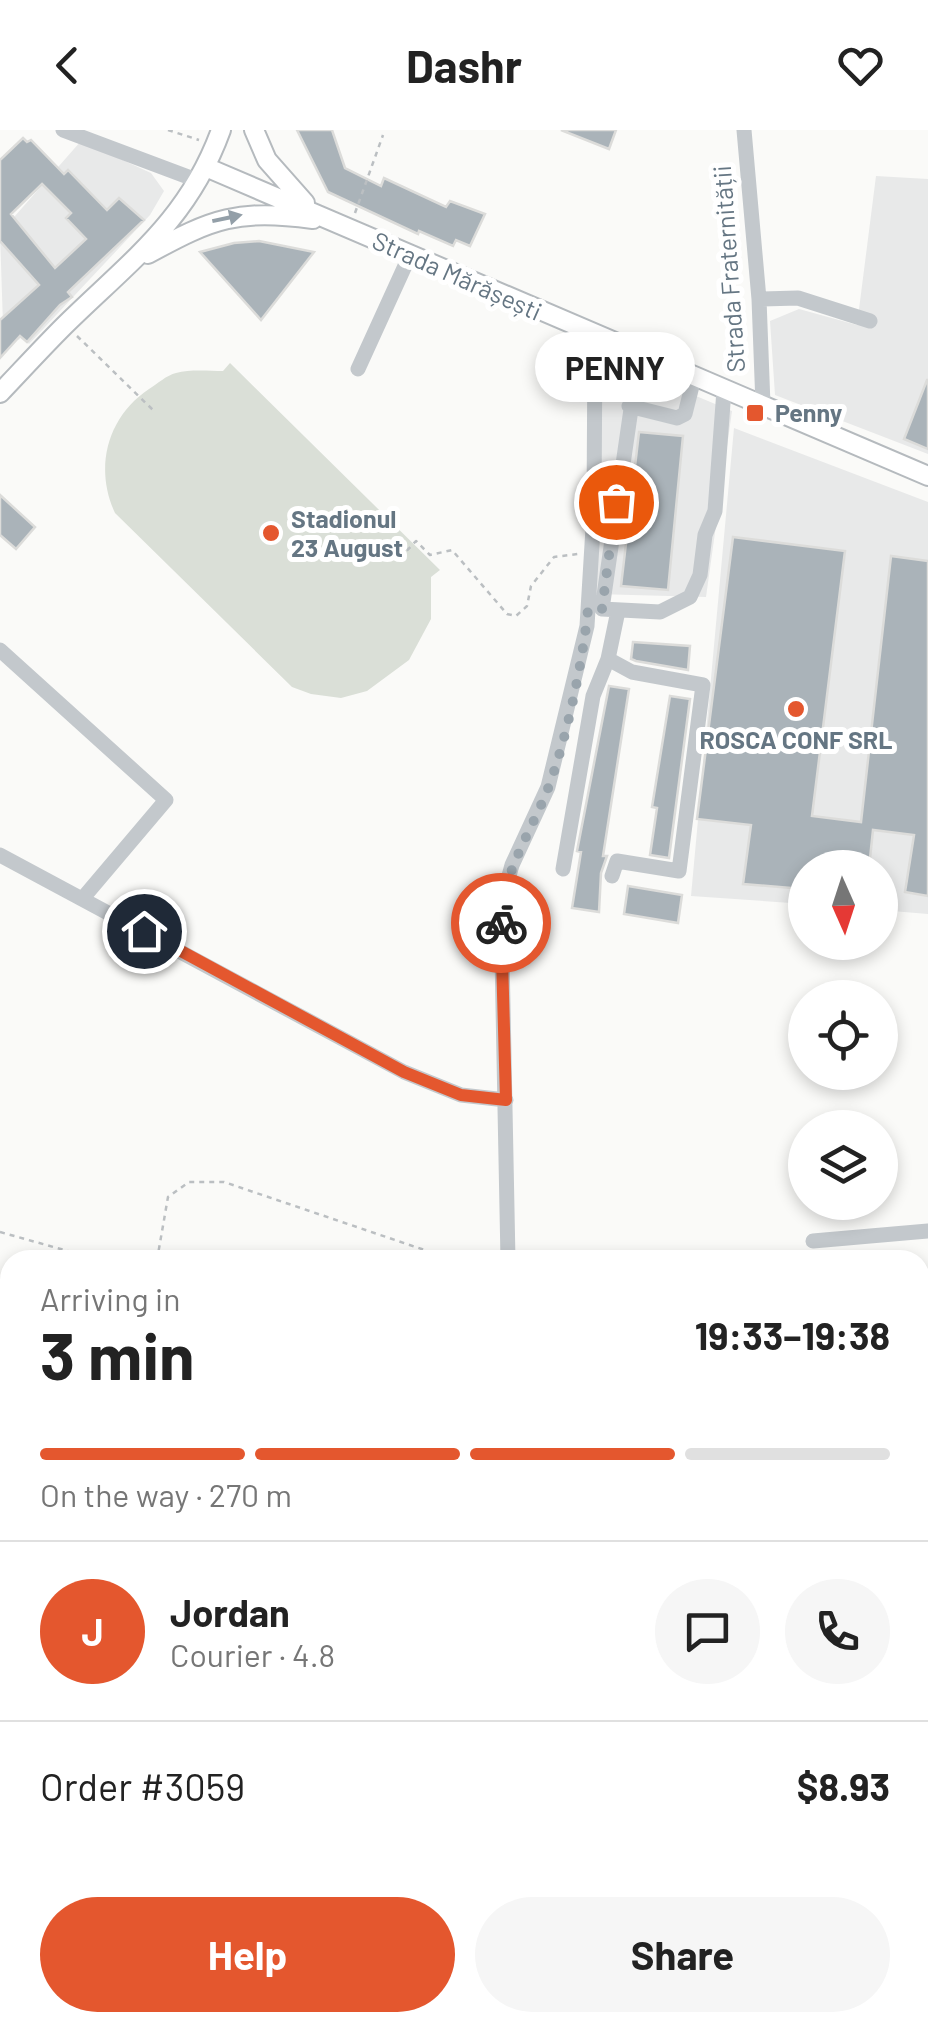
<!DOCTYPE html>
<html lang="en">
<head>
<meta charset="utf-8">
<style>
  :root { --surface:#fff; --page:#f6f6f6; --text:#222; --muted:#767676; --line:#e0e0e0; --accent:#e4572e }
  body { margin:0; font-family:Barlow,sans-serif; background:var(--page); color:var(--text); height:100vh; display:flex; flex-direction:column; font-size:38px; white-space:nowrap }
  * { box-sizing:border-box; margin:0 }
  p { font-size:32px; color:var(--muted) }
  .icon { flex:none; width:55px; height:55px; fill:none; stroke:currentColor; stroke-width:2; stroke-linecap:round; stroke-linejoin:round }
  .map { position:relative; flex:1; overflow:hidden }
  .side { position:absolute; left:0px; top:1120px; width:930px; height:782px; display:flex; flex-direction:column; background:var(--surface); border-radius:30px 30px 0 0; box-shadow:0 5px 15px #0003 }
  .side>* { flex:none }
  .needle { width:65px; rotate:177deg }
  .controls { position:absolute; left:788px; top:720px; display:grid; gap:20px }
  .controls a { display:grid; place-items:center; width:110px; height:110px; border-radius:50%; background:var(--surface); box-shadow:0 5px 15px #0003; font-size:50px }
  .pin { position:absolute; display:grid; place-items:center; width:85px; height:85px; color:#fff; margin:-42px; border:5px solid #fff; border-radius:50%; box-shadow:0 2px 10px #0007 }
  .courier { position:absolute; display:grid; place-items:center; width:100px; height:100px; margin:-50px; border:8px solid #e4572e; border-radius:50%; background:#fff; color:#222; box-shadow:0 2px 12px #0007 }
  .bubble { position:absolute; height:70px; border-radius:35px; background:var(--surface); box-shadow:0 5px 15px #0003; font-size:32px; font-weight:700; line-height:70px; text-align:center }
  .headline em { font-style:normal; font-weight:700 }
  .headline div { display:flex; flex-direction:column-reverse }
  .headline { display:flex; align-items:center; justify-content:space-between; height:170px; padding:0 40px }
  h1 { font-size:65px; font-weight:700; line-height:75px }
  .bar { display:grid; grid-template-columns:repeat(4,1fr); gap:15px 10px; align-content:center; height:120px; padding:0 40px }
  .bar i { height:12px; border-radius:8px; background:var(--line) }
  .bar .current { background:var(--accent) }
  .bar p { grid-column:span 4 }
  .line { display:flex; align-items:center; gap:25px; padding:0 40px; border-top:2px solid var(--line) }
  .line div { flex:1 }
  .round { display:grid; place-items:center; flex:none; width:105px; height:105px; border-radius:52px; background:var(--page) }
  .button { display:flex; gap:20px; margin-top:auto; padding:20px 40px }
  .button a { flex:1; height:115px; border-radius:60px; background:var(--accent); color:#fff; font-size:40px; font-weight:700; line-height:115px; text-align:center }
  .button a+a { background:var(--page); color:var(--text) }
  header { display:flex; justify-content:space-between; align-items:center; height:130px; padding:0 40px; background:var(--surface); font-size:45px; font-weight:700 }
  .map>svg:first-child { display:block }
  .built { fill:#e8e9e9 }
  .green { fill:#dadfd7 }
  .building { fill:#aab3b9; stroke:#dcdcda; stroke-width:2.5; fill-rule:evenodd }
  .lines { fill:none; stroke-linecap:round; stroke-linejoin:round }
  .major-casing { stroke:#b5babe; stroke-width:22 }
  .path { stroke:#bbbfc2; stroke-width:2.5; stroke-dasharray:5 5; stroke-linecap:butt }
  .minor { stroke:#c3c8cc; stroke-width:15 }
  .major { stroke:#fff; stroke-width:18 }
  .oneway { fill:#939fa8 }
  .done { stroke:#99a4ac; stroke-width:10; stroke-dasharray:0 18 }
  .route { stroke:#e4572e; stroke-width:12 }
  .poi-dot { fill:#e4572e; stroke:#fff; stroke-width:4 }
  .labels { text-anchor:middle; stroke-width:10; stroke-linejoin:round; paint-order:stroke }
  .street-label { font-size:25px; fill:#657683; stroke:#fff }
  .poi-label { font-size:25px; font-weight:bold; fill:#657683; stroke:#fff; text-anchor:start }
</style>
</head>
<body>
<header><svg class="icon" aria-label="back" viewBox="0 0 24 24"><path d="M15 5l-7 7 7 7"/></svg>Dashr<svg class="icon" aria-label="heart" viewBox="0 0 24 24"><path d="M12 20l-8-8c-3-5 5-10 8-4 3-6 11-1 8 4z"/></svg></header>
<div class="map">
<svg width="928" height="1902" viewBox="0 0 928 1902">
  <rect width="100%" height="100%" fill="#fafaf8"/>
  <path class="built" d="M81 11 151 43 164 61 150 85 29 214 21 206 19 210 3 195 0 103Z
    M876 46 928 49V324L775 265 770 191 799 179 857 195Z
    M600 226 732 281 706 467 595 464Z
    M734 298 928 372V784L880 780V738H805V774L691 766Z"/>
  <path class="green" d="M230 233 440 440 431 447V489L409 530 367 561 341 568 311 564 292 557 115 383C94 338 107 287 149 259 157 254 167 245 176 243 190 239 209 241 223 241Z"/>
  <path class="building" d="M297 0H332L345 38 381 56 384 48 446 77 450 71 485 84 470 116 456 110 453 116 419 101 418 104 328 62Z
    M561 0H616L609 19Z
    M23 8 27 12 31 10 64 44 68 40 107 80 119 68 144 90 68 162 72 167 60 175 27 212 20 206 0 228V190L39 155 0 111V30ZM42 54 71 83 66 88 86 109 55 138 11 84Z
    M259 111 314 122 261 190 200 122 234 113Z
    M927 250H928V319L904 309Z
    M639 302 683 306 668 460 621 456Z
    M0 365 35 397 16 419 0 405Z
    M733 407 845 421 812 686 861 692 891 426 928 431V766L905 762 914 705 873 700 869 738H805L803 759 743 754 751 695 697 689Z
    M633 512 690 516 688 540 636 531 631 529Z
    M609 556 629 559 603 726H607L601 743 599 782 572 778 581 722 577 721Z
    M670 566 690 569 669 728 650 725 657 678 652 677Z
    M628 756 682 765 678 793 624 784Z"/>
  <g class="lines">
    <g class="major-casing">
      <path id="major" d="M254 0 267 30 305 73
        M208 38 928 346
        M148 124C213 88 238 79 313 89
        M0 263C21 241 42 218 64 196 130 131 188 91 221 0"/>
    </g>
    <path class="path" d="M168 0 199 10
      M355 83 383 5
      M77 206 153 280
      M400 428 416 411 430 425 452 420 507 484 516 486 527 476 531 456 554 427 578 424
      M0 1102 100 1130
      M157 1130 168 1067 189 1052H224L454 1130
      M359 1902 360 1892"/>
    <path class="minor" d="M63 0 199 51
      M744 0 759 169 763 275
      M759 169 798 168 870 191
      M639 224 602 479 660 482 690 467 700 445 705 405 715 381 724 260
      M358 239 410 125
      M629 276 677 288 685 284 694 248
      M0 520 166 670 83 768
      M608 529 632 542 703 555 679 741 617 731 612 746
      M0 725 404 942 461 965 506 970
      M563 739 593 566 608 529 618 481
      M813 1111 928 1101
      M508 1130 501 775 512 735 548 657 587 496 594 382 595 206
      M72 1902 73 1892"/>
    <use href="#major" class="major"/>
  </g>
  <defs><path id="oneway-solid" d="M-6-.8H1V-3.2L6.5 0L1 3.2V.8H-6Z" transform="scale(2.5)"/></defs>
  <use class="oneway" href="#oneway-solid" transform="translate(227 88) rotate(-12)"/>
  <g class="lines">
    <path class="done" d="M501 793C502 744 529 706 547 661 566 613 583 531 588 479H602L616 372"/>
    <path class="route" d="M144 801 404 942 461 965 506 970 501 793"/>
  </g>
  <g class="poi-dot">
    <rect x="745" y="273" width="20" height="20" rx="5"/>
    <circle cx="271" cy="403" r="10"/>
    <circle cx="796" cy="579" r="10"/>
  </g>
  <g class="labels">
    <g class="street-label">
      <text transform="translate(729 139) rotate(-94)" y="9">Strada Fraternității</text>
      <text transform="translate(457 146) rotate(24)" y="9">Strada Mărășești</text>
    </g>
    <g class="poi-label">
      <text x="775" y="292">Penny</text>
      <text x="291" y="398">Stadionul<tspan x="291" dy="29">23 August</tspan></text>
      <text x="796" y="619" text-anchor="middle">ROSCA CONF SRL</text>
    </g>
  </g>
</svg>
<div class="controls">
<a><svg class="needle" viewBox="-14 -14 28 28"><path d="M0-13l5 13h-10z" fill="#e53935"/><path d="M0 13l5-13h-10z" fill="#767676"/></svg></a>
<a><svg class="icon" aria-label="locate" viewBox="0 0 24 24"><circle cx="12" cy="12" r="6"/><path d="M12 2v4M12 18v4M2 12h4M18 12h4"/></svg></a>
<a><svg class="icon" aria-label="layers" viewBox="0 0 24 24"><path d="M12 4l9 5-9 5-9-5zM3 14l9 5 9-5"/></svg></a>
</div>
<div class="pin" style="left:616px;top:372px;background:#ea580c"><svg class="icon" aria-label="bag" viewBox="0 0 24 24"><path d="M5 8h14l-1 12H6zM9 8a3 3 0 0 1 6 0"/></svg></div>
<div class="pin" style="left:144px;top:801px;background:#1f2937"><svg class="icon" aria-label="home" viewBox="0 0 24 24"><path d="M3 11l9-7 9 7M6 9v11h12V9"/></svg></div>
<div class="courier" style="left:501px;top:793px"><svg class="icon" aria-label="bike" viewBox="0 0 24 24"><circle cx="6" cy="16" r="4"/><circle cx="18" cy="16" r="4"/><path d="M6 16l4-8h5l3 8M10 8l3 8H6M13 5h3"/></svg></div>
<div class="bubble" style="left:535px;top:202px;width:160px">PENNY</div>
<section class="side">
<div class="headline"><div><h1>3 min</h1><p>Arriving in</p></div><em>19:33–19:38</em></div>
<div class="bar"><i class="current"></i><i class="current"></i><i class="current"></i><i></i><p>On the way · 270 m</p></div>
<div class="line" style="height:180px"><b class="round" style="background:var(--accent);color:#fff">J</b><div><b>Jordan</b><p>Courier · 4.8</p></div><a class="round"><svg class="icon" aria-label="chat" viewBox="0 0 24 24"><path d="M4 5h16v11H9l-5 4z"/></svg></a><a class="round"><svg class="icon" aria-label="phone" viewBox="0 0 24 24"><path d="M5 4h4l2 5-3 2q2 4 5 5l2-3 5 2v4C11 20 4 13 5 4z"/></svg></a></div>
<div class="line" style="height:130px"><div>Order #3059</div><b>$8.93</b></div>
<div class="button"><a>Help</a><a>Share</a></div>
</section>
</div>
</body>
</html>
